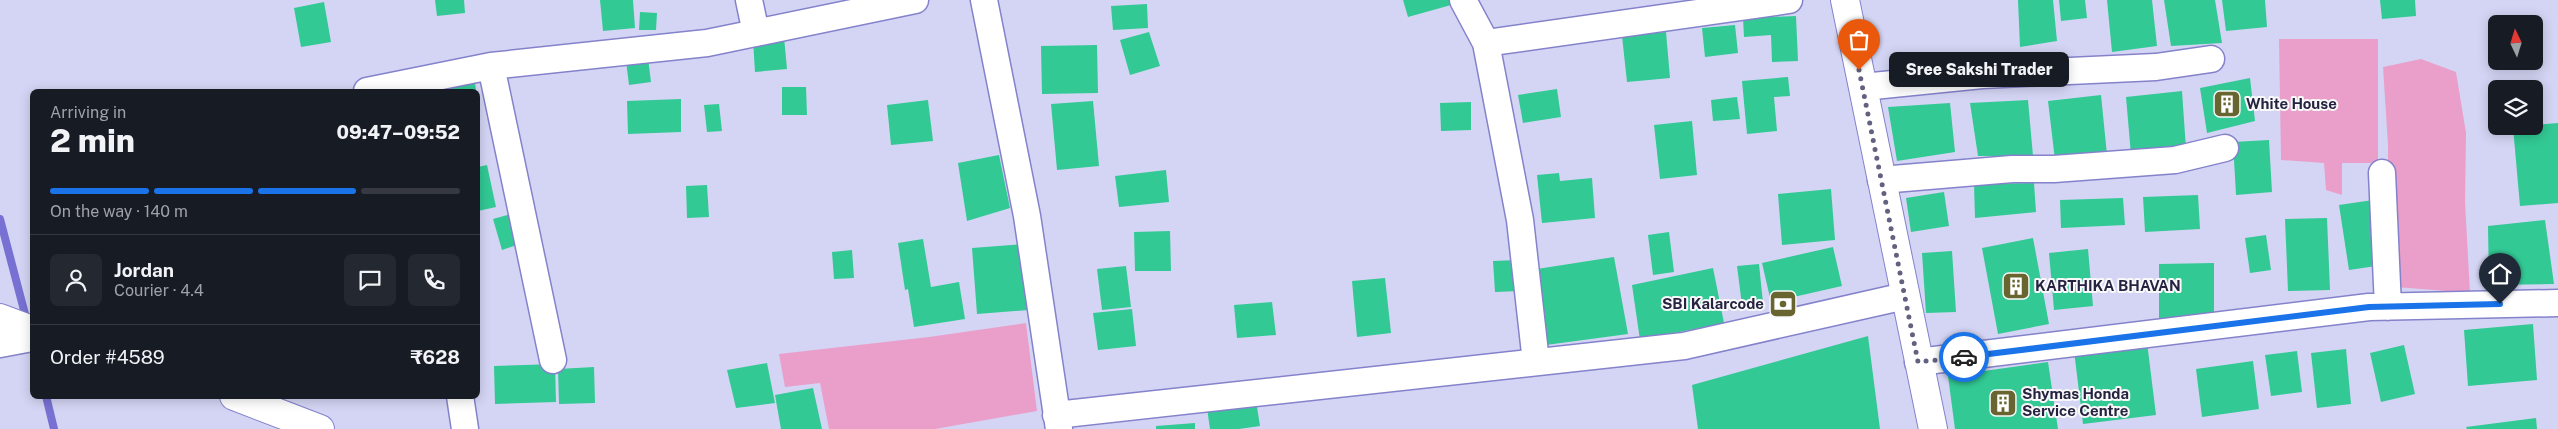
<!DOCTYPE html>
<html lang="en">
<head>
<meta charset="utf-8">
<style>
  :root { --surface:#171b24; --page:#242831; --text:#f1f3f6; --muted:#9ea1a6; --line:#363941; --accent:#1a73e8 }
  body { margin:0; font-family:"Public Sans",sans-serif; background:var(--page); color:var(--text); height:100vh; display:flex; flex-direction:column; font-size:19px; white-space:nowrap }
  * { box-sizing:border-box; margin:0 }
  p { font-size:16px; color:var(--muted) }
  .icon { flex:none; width:28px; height:28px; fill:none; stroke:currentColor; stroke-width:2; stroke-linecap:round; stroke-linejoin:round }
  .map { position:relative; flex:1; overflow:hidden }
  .details { position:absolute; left:30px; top:89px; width:450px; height:310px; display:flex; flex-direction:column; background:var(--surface); border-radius:8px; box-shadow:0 2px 12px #0003 }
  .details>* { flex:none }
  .needle { width:32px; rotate:356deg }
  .tools { position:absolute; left:2488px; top:15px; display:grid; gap:10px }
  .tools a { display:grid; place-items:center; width:55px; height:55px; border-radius:8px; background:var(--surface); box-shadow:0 2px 12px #0003; font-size:25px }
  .pin { position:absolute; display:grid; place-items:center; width:42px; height:42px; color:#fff; margin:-51px -21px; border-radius:50% 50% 50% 0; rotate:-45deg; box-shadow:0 0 5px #0007 }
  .pin .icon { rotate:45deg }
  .courier { position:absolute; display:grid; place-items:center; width:50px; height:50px; margin:-25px; border:4px solid #1a73e8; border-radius:50%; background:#fff; color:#222; box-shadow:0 1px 6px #0007 }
  .bubble { position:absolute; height:35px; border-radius:8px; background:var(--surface); box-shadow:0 2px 12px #0003; font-size:16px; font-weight:800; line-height:35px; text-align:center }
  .summary em { font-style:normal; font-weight:800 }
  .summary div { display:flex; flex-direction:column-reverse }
  .summary { display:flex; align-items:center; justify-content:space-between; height:85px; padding:0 20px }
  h1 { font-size:32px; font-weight:800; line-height:38px }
  .bar { display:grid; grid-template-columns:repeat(4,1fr); gap:8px 5px; align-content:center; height:60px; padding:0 20px }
  .bar i { height:6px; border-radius:4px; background:var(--line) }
  .bar .active { background:var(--accent) }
  .bar p { grid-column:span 4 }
  .line { display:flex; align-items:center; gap:12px; padding:0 20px; border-top:1px solid var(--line) }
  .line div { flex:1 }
  .round { display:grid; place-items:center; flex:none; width:52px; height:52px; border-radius:8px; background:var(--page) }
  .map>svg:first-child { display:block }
  .green { fill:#ea9fca }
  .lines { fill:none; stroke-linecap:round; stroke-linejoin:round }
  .stream { stroke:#7871d3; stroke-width:8 }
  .building { fill:#32c995 }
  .minor-casing { stroke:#8482cb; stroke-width:29 }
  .major-casing { stroke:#8482cb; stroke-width:30 }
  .highway-casing { stroke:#8482cb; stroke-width:30 }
  .minor { stroke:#fff; stroke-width:26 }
  .major { stroke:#fff; stroke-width:28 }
  .highway { stroke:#fff; stroke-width:28 }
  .done { stroke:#626180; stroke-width:5; stroke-dasharray:0 9 }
  .route { stroke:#1a73e8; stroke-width:6 }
  .labels { text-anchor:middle; stroke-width:4; stroke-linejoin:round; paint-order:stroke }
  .poi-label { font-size:15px; font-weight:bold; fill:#252341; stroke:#f9f9f9; text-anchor:start }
</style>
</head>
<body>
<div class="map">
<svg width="2558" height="429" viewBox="0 0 2558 429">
  <rect width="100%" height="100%" fill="#d4d5f4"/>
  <path class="green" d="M2279 39H2378V163H2342V195L2326 190 2324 163 2281 160Z
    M2421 59 2456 72 2466 133 2465 202 2470 293 2396 287 2388 221V145L2383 67Z
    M1026 323 1037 411 935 429H829L820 383 785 387 779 354 929 337Z"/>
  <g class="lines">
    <path class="stream" d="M0 219 25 314
      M46 396 54 429"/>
  </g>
  <path class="building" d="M435 0H464L465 13 437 16Z
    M600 0H633L635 28 603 31Z
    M1403 0H1449L1451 5 1408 17Z
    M2018 0H2053L2057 41 2020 47Z
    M2059 0H2085L2087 18 2061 21Z
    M2107 0H2152L2157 46 2112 52Z
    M2164 0H2215L2222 43 2171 46Z
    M2222 0H2265L2267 27 2226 31Z
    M2380 0H2415L2416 16 2382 19Z
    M324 2 331 42 301 47 294 8Z
    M1147 4 1148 28 1113 30 1111 6Z
    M640 12 657 13 656 30H639Z
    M1796 16 1798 61 1772 62 1771 35 1744 37 1743 18Z
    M1735 25 1738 53 1705 57 1702 28Z
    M1149 32 1160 66 1130 75 1120 40Z
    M1666 32 1670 78 1627 82 1622 36Z
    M784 37 787 69 755 72 753 40Z
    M1097 45 1098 93 1042 94 1041 46Z
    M648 58 651 82 629 85 626 61Z
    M1788 77 1790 96 1774 97 1777 131 1747 134 1742 81Z
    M2250 78 2255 121 2207 133 2200 88Z
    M475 82 476 91H439L438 86Z
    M782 87H806L807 115H782Z
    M1557 89 1561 117 1523 123 1518 95Z
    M2182 91 2186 149 2131 155 2126 97Z
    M2101 95 2107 155 2055 160 2048 101Z
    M1737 97 1740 119 1713 121 1711 100Z
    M681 99V132L628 134 627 101Z
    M928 100 933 141 891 145 887 105Z
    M2028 100 2033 156H1978L1970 103Z
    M1093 101 1099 166 1057 170 1051 104Z
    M1471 102V130L1441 131 1440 103Z
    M1950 103 1955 152 1897 161 1888 107Z
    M719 104 722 131 707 132 704 105Z
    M1692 121 1697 175 1660 179 1654 125Z
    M2558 123V203L2520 206 2513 127Z
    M2269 140 2272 192 2236 195 2233 142Z
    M999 155 1010 208 967 221 958 163Z
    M487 165 496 207 478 211V167Z
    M1166 170 1169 202 1119 207 1115 176Z
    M1559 173 1560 181 1592 178 1595 218 1542 223 1537 175Z
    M2034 183 2036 212 1975 218 1974 184Z
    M707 185 709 217 687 218 686 186Z
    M1831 189 1835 240 1782 245 1778 194Z
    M1944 192 1949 226 1911 232 1906 198Z
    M2198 195 2200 229 2145 232 2143 197Z
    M2123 198 2125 225 2061 228 2060 200Z
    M2373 200 2383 265 2349 270 2339 205Z
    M511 214 520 244 502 250 493 219Z
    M2327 218 2330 290 2288 291 2285 219Z
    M2545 220 2554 284 2489 285 2488 226Z
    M1170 231 1171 271H1135L1134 232Z
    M1669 232 1674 272 1653 275 1648 235Z
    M2266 235 2271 270 2250 273 2245 238Z
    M2033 238 2049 324 1998 334 1982 248Z
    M923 239 931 287 959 282 965 319 914 327 908 289 905 290 898 243Z
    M1024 244 1029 310 977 314 972 248Z
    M1833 247 1842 286 1771 302 1762 263Z
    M2088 249 2093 306 2054 310 2049 253Z
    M852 250 854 278 834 279 832 252Z
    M1952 251 1956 312 1926 313 1922 253Z
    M1614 257 1628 334 1546 345 1537 269Z
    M1517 260 1519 291 1495 292 1493 261Z
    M2214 263V318L2159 319V264Z
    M1759 264 1763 303 1742 305 1737 266Z
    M1126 266 1131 307 1102 310 1097 269Z
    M1713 268 1724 323 1640 340 1632 285Z
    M1385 278 1391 333 1357 337 1352 281Z
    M1272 302 1276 335 1237 338 1234 305Z
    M1132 309 1136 346 1098 350 1093 313Z
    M2533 324 2537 380 2468 386 2464 330Z
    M1868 336 1880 429H1698L1692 385Z
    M2147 342 2156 415 2083 424 2074 351Z
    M2404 345 2415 394 2381 402 2370 353Z
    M2346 349 2351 404 2317 408 2311 353Z
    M2297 351 2302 392 2271 396 2265 355Z
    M2253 361 2259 409 2202 417 2196 369Z
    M2048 362 2058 429H1955L1948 376Z
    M767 363 775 403 736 408 727 370Z
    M555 364 556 402 495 404 494 366Z
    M594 367 595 403 559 404 558 369Z
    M813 388 822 429H781L775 395Z
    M1255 394 1260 426 1239 429H1210L1206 401Z
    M2536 418 2537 429H2467L2466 427Z
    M1195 423V429H1156V426Z"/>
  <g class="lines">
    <g class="minor-casing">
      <path id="minor" d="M749 0 756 33
        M984 0 1027 216 1059 429
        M1463 0 1486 43 1789 0
        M1486 43 1520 220 1536 362
        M491 66 553 360
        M1863 87 1982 75 2156 67 2211 59
        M367 91 491 66 707 43 915 0
        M2382 173 2388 307
        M1881 180 2012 169H2054L2175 160 2225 148
        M0 344 32 338
        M1918 362 2369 307 2558 303
        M460 396 465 429
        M1056 415 1684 346 1905 296"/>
    </g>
    <g class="major-casing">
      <path id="major" d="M1845 0 1933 429"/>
    </g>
    <g class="highway-casing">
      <path id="highway" d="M0 318 32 330
        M234 396 320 429"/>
    </g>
    <use href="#minor" class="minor"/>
    <use href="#major" class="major"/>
    <use href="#highway" class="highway"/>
  </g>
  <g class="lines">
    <path class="done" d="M1859 70 1918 362 1964 357"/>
    <path class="route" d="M1964 357 2369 307 2500 304"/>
  </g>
  <defs>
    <g id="building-square" transform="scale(1.4375)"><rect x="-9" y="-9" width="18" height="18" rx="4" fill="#696531" stroke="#f9f9f9"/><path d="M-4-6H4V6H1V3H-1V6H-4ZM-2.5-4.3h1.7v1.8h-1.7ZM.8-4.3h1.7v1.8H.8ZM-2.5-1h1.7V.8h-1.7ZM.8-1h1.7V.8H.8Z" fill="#fff"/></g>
    <g id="bank-square" transform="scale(1.4375)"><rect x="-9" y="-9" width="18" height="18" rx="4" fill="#696531" stroke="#f9f9f9"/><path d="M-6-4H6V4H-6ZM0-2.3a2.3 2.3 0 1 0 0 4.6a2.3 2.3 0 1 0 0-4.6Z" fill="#fff"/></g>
  </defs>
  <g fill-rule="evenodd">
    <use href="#building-square" x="2227" y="104"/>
    <use href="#building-square" x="2016" y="286"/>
    <use href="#bank-square" x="1783" y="304"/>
    <use href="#building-square" x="2003" y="403"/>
  </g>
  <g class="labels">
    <g class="poi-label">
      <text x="2246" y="109">White House</text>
      <text x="2035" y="291">KARTHIKA BHAVAN</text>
      <text x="1764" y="309" text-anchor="end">SBI Kalarcode</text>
      <text x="2022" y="399">Shymas Honda<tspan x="2022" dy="17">Service Centre</tspan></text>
    </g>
  </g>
</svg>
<div class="tools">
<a><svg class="needle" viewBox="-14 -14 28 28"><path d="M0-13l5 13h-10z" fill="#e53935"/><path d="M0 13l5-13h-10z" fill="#9ea1a6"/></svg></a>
<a><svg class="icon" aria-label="layers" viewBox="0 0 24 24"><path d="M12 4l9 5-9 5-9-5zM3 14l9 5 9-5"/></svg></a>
</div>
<div class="pin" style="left:1859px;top:70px;background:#ea580c"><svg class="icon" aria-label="bag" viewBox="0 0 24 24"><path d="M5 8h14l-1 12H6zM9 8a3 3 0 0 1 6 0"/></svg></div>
<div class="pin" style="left:2500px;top:304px;background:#1f2937"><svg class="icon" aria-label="home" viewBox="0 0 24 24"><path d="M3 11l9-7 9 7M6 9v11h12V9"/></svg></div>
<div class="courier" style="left:1964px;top:357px"><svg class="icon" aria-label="car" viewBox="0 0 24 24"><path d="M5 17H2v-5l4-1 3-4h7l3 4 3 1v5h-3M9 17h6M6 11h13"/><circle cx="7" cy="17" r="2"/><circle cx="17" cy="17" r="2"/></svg></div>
<div class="bubble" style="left:1889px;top:52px;width:180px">Sree Sakshi Trader</div>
<section class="details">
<div class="summary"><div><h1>2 min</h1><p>Arriving in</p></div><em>09:47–09:52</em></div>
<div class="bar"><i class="active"></i><i class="active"></i><i class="active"></i><i></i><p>On the way · 140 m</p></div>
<div class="line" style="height:90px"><a class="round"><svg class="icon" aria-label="person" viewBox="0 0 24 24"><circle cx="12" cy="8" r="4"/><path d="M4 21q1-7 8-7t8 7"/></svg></a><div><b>Jordan</b><p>Courier · 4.4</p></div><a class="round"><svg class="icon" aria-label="chat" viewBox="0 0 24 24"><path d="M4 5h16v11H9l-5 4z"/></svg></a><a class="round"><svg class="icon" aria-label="phone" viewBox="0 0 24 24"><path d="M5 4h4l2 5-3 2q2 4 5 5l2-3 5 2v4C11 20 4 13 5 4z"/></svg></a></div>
<div class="line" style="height:65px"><div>Order #4589</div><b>₹628</b></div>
</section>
</div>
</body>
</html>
